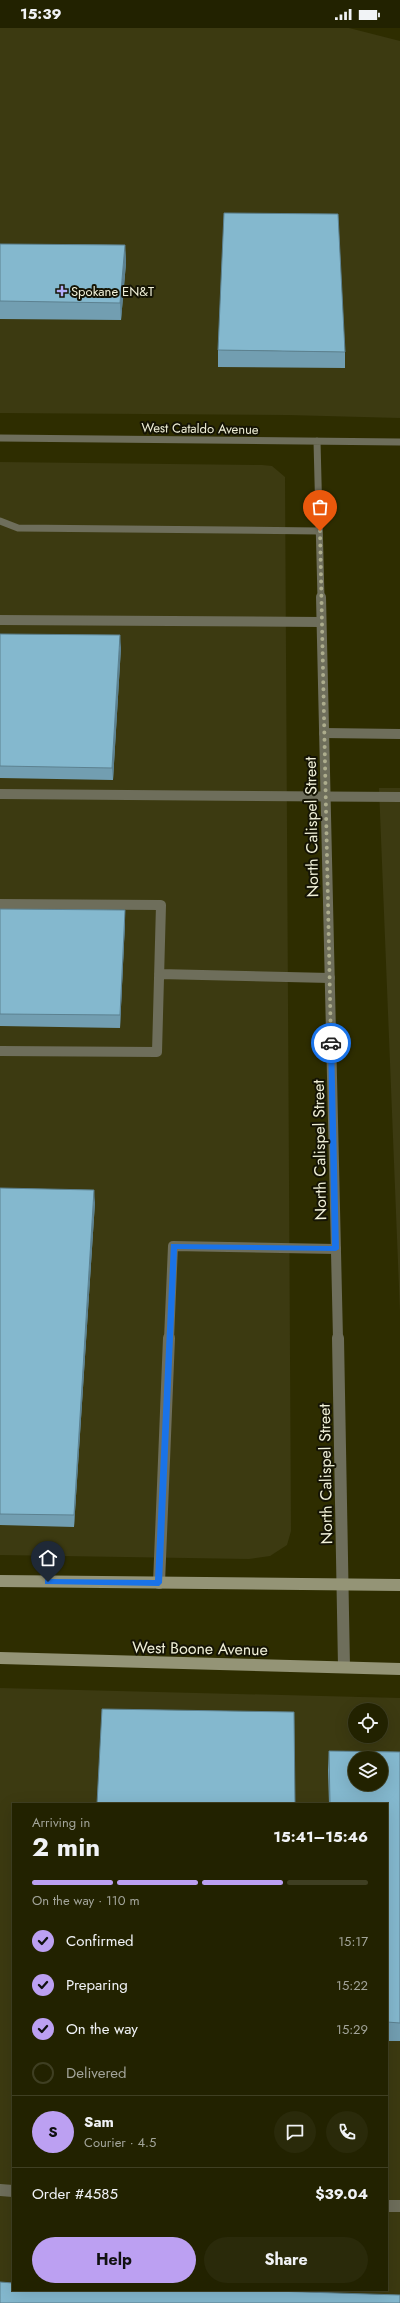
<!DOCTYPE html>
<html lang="en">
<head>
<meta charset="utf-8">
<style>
  :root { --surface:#220; --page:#2a2a0a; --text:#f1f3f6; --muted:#a2a499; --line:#3f3f22; --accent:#bca0f2 }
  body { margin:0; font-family:Jost,sans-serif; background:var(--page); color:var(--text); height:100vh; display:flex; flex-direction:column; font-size:15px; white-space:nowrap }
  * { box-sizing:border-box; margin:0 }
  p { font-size:13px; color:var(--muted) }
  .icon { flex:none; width:22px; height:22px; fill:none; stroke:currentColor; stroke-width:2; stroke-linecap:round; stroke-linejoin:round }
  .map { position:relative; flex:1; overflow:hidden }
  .side { position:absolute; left:12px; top:1775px; width:376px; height:488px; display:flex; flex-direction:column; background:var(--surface); border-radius:0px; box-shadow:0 4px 16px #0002,0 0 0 1px var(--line) }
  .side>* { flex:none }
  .controls { position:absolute; left:348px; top:1675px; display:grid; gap:8px }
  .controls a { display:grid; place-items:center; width:40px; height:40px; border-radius:50%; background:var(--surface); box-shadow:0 4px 16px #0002,0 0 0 1px var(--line); font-size:20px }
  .pin { position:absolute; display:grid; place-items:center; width:34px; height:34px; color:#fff; margin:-41px -17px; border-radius:50% 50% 50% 0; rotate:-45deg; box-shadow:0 0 4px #0007 }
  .pin .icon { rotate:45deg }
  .courier { position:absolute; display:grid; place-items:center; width:40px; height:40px; margin:-20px; border:3px solid #1a73e8; border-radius:50%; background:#fff; color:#222; box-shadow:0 1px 5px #0007 }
  .head em { font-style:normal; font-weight:700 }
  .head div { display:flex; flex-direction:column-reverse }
  .head { display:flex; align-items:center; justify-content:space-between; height:68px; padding:0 20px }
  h1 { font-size:26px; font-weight:700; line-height:30px }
  .bar { display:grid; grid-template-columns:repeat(4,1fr); gap:6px 4px; align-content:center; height:48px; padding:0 20px }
  .bar i { height:5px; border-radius:3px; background:var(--line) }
  .bar .on { background:var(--accent) }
  .bar p { grid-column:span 4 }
  .line { display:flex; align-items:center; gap:10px; padding:0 20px; border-top:1px solid var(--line) }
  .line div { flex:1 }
  .round { display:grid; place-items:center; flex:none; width:42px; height:42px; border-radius:21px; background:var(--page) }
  ol { padding:0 20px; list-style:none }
  li { display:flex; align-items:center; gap:12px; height:44px }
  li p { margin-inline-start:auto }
  li .icon { padding:4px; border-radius:50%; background:var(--accent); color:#111; stroke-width:4 }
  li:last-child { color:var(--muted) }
  li i { width:22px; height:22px; border:2px solid var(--line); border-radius:50% }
  .action { display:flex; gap:8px; margin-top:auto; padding:8px 20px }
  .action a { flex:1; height:46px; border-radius:24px; background:var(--accent); color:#111; font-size:16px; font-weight:700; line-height:46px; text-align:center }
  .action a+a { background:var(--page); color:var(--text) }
  .status { display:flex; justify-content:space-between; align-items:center; height:28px; padding:0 20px; background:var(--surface); direction:ltr }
  .status svg { height:11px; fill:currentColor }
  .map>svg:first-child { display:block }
  .built { fill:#3c3a11; fill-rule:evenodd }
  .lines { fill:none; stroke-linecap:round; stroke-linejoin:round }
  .lane-far2 { stroke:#6e6e5b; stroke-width:7 }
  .lane-far1 { stroke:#6e6e5b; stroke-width:10 }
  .lane { stroke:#6e6e5b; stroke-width:12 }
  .street-far2 { stroke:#6e6e5b; stroke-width:7 }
  .street-far1 { stroke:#6e6e5b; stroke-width:10 }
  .street { stroke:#6e6e5b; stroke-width:12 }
  .secondary { stroke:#949476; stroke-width:12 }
  .wall { fill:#729eb1 }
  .shaded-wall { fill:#5c8190 }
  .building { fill:#84b8ce; stroke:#5c8190; fill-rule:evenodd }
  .route { fill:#1a73e8 }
  .done { stroke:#acac8c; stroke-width:4; stroke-dasharray:0 7.2 }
  .poi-dot { fill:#b3adf9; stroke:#151404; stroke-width:1.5 }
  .labels { text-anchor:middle; stroke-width:4; stroke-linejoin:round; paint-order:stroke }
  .far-poi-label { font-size:13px; fill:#f0f0d8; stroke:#151404; text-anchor:start }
  .far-street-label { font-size:13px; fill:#f0f0d8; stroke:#151404 }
  .street-label { font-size:16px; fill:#f0f0d8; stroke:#151404 }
</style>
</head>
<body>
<div class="status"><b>15:39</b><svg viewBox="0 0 49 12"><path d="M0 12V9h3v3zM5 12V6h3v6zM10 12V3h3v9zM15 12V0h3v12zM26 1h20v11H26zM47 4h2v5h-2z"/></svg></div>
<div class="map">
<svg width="400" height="2275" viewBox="0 0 400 2275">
  <rect width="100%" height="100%" fill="#2e2d00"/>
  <path class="built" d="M0 0H349L400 13V390L288 387 0 385Z
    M0 434 262 437 272 438 285 449 291 1503 287 1517 270 1528 249 1531 0 1527Z
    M379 760H400V1284Z
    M0 1660 400 1670V2275H0ZM355 1682H381V1708H355ZM355 1730H381V1756H355ZM13 1776H387V2262H13Z"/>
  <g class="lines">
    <path class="lane-far2" d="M0 493 18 500 319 503"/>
    <path class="lane-far1" d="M0 592 321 594
      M324 705 400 706
      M0 766 400 769
      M0 876 161 877 157 1024 0 1023
      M159 946 330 950
      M169 1311 173 1218 336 1221"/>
    <path class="lane" d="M159 1555 169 1310
      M0 2162 13 2163
      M387 2178H400"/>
    <path class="street-far2" d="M0 410 400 414
      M317 413 321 570"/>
    <path class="street-far1" d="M321 569 338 1311"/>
    <path class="street" d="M338 1310 344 1639"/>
    <path class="secondary" d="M0 1553 400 1557
      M0 1630 400 1641"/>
  </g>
  <path class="wall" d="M0 216 125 217 126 235 121 292 0 291Z
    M218 322 345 324V340L218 339Z
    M0 606 121 619 113 752 0 750Z
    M0 881 125 882V894L120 1000 0 998Z
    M0 1160 95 1174 74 1499 0 1497Z
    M329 1723 400 1724V2013H387V1776H329L328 1742Z"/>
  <path class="shaded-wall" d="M125 217 126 235 121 292 120 275Z
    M120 607 121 619 113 752 112 740Z
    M125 882V894L120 1000V987Z
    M94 1162 95 1174 74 1499V1487Z"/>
  <path class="building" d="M224 185 338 186 345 324 218 322Z
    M0 216 125 217 120 275 0 273Z
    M0 606 120 607 112 740 0 738Z
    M0 881 125 882 120 987 0 986Z
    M0 1160 94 1162 74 1487 0 1486Z
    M102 1681 294 1684 295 1776H97Z
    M329 1723 400 1724V1995L387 1994V1776H330ZM355 1730H381V1756H355Z
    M0 2254 13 2255V2262H241L400 2267V2275H0Z"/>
  <path class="route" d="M331 1013 334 1015 339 1221 336 1223 177 1221 162 1555 159 1558 45 1556V1551H48L155 1552 171 1216 332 1218 328 1015Z"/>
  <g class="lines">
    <path class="done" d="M320 503 331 1015"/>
  </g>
  <path class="poi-dot" d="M60 257h4v4h4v4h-4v4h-4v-4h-4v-4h4z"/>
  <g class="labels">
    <g class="far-poi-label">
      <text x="71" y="268">Spokane EN&amp;T</text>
    </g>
    <g class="far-street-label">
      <text transform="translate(200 400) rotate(1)" y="5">West Cataldo Avenue</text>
    </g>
    <g class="street-label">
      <text transform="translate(311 799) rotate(-91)" y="6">North Calispel Street</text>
      <text transform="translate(319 1122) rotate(-91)" y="6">North Calispel Street</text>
      <text transform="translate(325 1446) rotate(-91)" y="6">North Calispel Street</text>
      <text transform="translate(200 1620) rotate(1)" y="6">West Boone Avenue</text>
    </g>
  </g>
</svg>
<div class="controls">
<a><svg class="icon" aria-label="locate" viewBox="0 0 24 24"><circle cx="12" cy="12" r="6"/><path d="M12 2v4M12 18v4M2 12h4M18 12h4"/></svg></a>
<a><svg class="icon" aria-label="layers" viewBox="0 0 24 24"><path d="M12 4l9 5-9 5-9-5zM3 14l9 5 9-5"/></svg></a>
</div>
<div class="pin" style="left:320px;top:503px;background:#ea580c"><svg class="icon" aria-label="bag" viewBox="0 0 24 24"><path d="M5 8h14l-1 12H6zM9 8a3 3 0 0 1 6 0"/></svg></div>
<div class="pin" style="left:48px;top:1554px;background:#1f2937"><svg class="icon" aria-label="home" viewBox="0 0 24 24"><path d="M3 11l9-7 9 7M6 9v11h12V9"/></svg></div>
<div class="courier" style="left:331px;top:1015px"><svg class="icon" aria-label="car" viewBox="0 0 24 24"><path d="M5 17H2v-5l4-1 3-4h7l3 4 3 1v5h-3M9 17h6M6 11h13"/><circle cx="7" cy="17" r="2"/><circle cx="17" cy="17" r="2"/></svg></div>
<section class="side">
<div class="head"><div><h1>2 min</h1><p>Arriving in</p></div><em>15:41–15:46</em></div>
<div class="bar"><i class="on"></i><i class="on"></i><i class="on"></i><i></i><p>On the way · 110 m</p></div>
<ol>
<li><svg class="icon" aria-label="check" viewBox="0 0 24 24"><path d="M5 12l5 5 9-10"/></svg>Confirmed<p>15:17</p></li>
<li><svg class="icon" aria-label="check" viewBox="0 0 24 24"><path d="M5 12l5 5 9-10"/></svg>Preparing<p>15:22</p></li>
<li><svg class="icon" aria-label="check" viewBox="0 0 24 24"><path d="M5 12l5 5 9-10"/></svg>On the way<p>15:29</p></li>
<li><i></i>Delivered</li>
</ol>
<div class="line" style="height:72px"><b class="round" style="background:var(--accent);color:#111">S</b><div><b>Sam</b><p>Courier · 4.5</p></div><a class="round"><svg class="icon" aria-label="chat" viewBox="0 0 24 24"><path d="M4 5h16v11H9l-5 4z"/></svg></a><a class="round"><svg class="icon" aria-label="phone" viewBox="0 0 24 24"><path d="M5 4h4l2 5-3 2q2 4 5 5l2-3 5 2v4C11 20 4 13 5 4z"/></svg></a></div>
<div class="line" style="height:52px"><div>Order #4585</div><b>$39.04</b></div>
<div class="action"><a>Help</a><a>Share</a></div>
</section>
</div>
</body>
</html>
